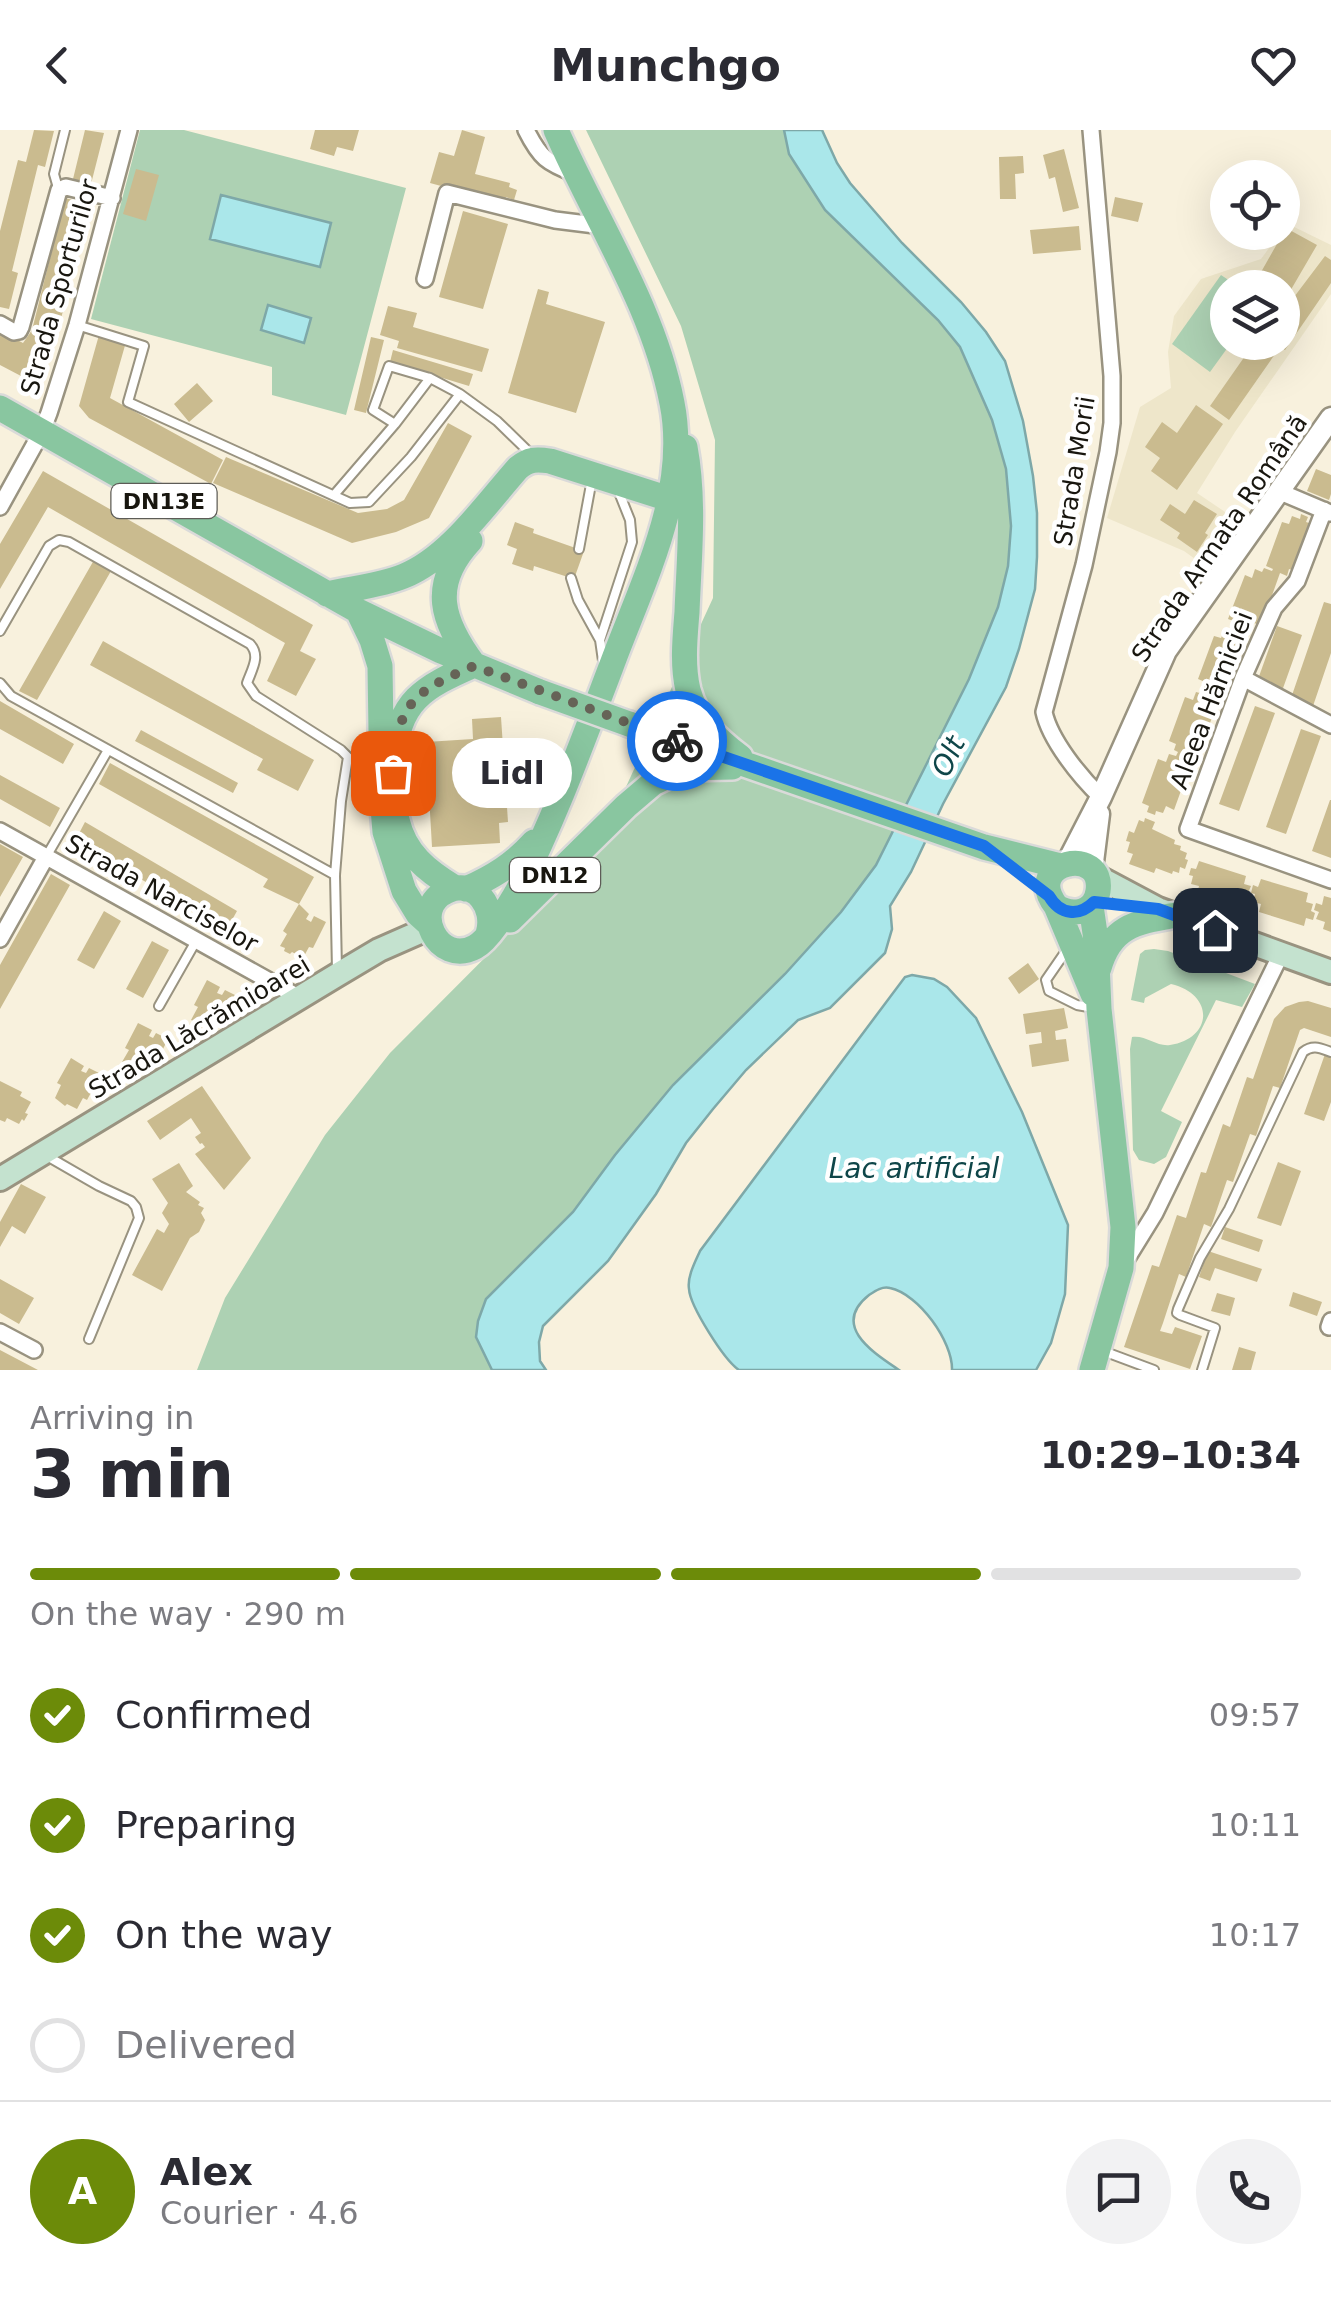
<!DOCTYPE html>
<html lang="en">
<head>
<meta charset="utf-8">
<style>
  :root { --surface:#fff; --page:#f2f2f3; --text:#2b2b33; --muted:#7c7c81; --line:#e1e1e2; --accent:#6c8b09 }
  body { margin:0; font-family:"DejaVu Sans",sans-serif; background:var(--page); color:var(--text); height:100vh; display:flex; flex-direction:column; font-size:38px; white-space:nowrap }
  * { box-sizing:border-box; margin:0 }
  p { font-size:32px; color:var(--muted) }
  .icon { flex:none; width:55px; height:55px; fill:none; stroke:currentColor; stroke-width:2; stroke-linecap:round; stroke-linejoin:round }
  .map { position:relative; height:1240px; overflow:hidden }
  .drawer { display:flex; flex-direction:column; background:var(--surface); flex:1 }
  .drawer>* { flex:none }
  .fabs { position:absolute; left:1210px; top:30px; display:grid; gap:20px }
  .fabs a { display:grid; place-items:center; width:90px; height:90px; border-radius:50%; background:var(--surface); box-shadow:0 10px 40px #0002; font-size:50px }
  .pin { position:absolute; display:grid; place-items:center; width:85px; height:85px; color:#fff; margin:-42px; border-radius:20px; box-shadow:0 5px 15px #0006 }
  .courier { position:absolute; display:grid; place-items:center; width:100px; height:100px; margin:-50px; border:8px solid #1a73e8; border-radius:50%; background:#fff; color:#222; box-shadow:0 2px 12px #0007 }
  .bubble { position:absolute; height:70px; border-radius:35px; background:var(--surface); box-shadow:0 10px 40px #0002; font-size:32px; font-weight:600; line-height:70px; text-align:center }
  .head em { font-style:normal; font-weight:600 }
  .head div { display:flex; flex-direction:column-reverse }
  .head { display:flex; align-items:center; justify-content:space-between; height:170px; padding:0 30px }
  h1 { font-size:65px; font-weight:600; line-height:75px }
  .bar { display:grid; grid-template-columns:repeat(4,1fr); gap:15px 10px; align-content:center; height:120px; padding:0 30px }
  .bar i { height:12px; border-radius:8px; background:var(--line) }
  .bar .selected { background:var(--accent) }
  .bar p { grid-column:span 4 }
  .line { display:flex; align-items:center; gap:25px; padding:0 30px; border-top:2px solid var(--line) }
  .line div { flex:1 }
  .round { display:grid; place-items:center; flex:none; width:105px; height:105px; border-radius:52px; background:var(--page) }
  ol { padding:0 30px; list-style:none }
  li { display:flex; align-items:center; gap:30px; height:110px }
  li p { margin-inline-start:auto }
  li .icon { padding:10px; border-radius:50%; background:var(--accent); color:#fff; stroke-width:4 }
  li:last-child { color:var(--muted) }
  li i { width:55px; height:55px; border:5px solid var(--line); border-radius:50% }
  header { display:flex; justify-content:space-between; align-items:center; height:130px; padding:0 30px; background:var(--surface); font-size:45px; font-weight:600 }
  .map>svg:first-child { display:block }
  .built { fill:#eee6ca; fill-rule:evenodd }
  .green { fill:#add1b3 }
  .water { fill:#aae7ea; stroke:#7ea8a8; stroke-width:2.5 }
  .building { fill:#cabb8f }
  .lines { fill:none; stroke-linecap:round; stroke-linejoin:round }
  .service-casing { stroke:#999380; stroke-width:12 }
  .minor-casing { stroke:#999380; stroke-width:20 }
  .tertiary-casing { stroke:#999380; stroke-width:25 }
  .secondary-casing { stroke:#999380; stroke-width:28 }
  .primary-casing { stroke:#dadad9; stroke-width:30 }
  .service { stroke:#fff; stroke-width:8 }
  .minor { stroke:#fff; stroke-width:15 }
  .tertiary { stroke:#fff; stroke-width:20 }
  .secondary { stroke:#c4e2cf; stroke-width:22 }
  .primary { stroke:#89c6a0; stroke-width:25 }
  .primary-bridge-casing { stroke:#dadad9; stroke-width:30; stroke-linecap:butt }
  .primary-bridge { stroke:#89c6a0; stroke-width:25 }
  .done { stroke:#666357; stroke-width:10; stroke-dasharray:0 18 }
  .route { stroke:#1a73e8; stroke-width:12 }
  .labels { text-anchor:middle; stroke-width:9; stroke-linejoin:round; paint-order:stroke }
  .shield { fill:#fff; stroke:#5d5c57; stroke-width:2.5 }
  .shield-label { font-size:22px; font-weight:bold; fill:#18160f }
  .street-label { font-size:25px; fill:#18160f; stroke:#fff }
  .water-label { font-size:28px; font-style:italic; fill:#0f4649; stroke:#fff }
</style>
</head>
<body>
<header><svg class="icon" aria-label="back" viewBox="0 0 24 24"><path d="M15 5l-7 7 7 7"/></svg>Munchgo<svg class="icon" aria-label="heart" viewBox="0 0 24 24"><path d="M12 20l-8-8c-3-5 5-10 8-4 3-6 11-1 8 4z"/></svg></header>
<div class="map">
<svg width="1331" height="1240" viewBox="0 0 1331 1240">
  <rect width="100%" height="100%" fill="#f8f1dd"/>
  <path class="built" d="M1286 93 1331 115V164L1235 302 1197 363 1234 388 1202 434 1184 421 1107 388 1140 277 1171 258 1168 222 1174 186 1201 149 1261 129 1280 103 1282 102ZM1228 158H1282V212H1228Z"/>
  <path class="green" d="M140 0H184L406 58 346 285 272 265V237L91 189Z
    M586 0H784L789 24 825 80 938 190 960 217 992 290 1006 339 1011 396 1008 436 998 477 969 549 876 735 841 782 785 844 673 955 615 1025 573 1082 486 1169 476 1207 492 1240H197L225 1168 325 1005 390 923 601 711 713 468 715 310 681 196Z
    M1221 145 1239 157 1228 158V212L1231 213 1210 242 1172 214Z
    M1154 819 1168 821 1255 854 1242 877 1216 870 1161 981 1182 992 1166 1027 1154 1034 1139 1030 1133 1020 1130 919 1132 907C1146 905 1157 917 1170 915 1212 909 1216 865 1171 854L1145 868 1144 873 1131 870 1140 824 1145 820Z"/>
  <path class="water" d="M784 0H822L837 33 850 53 902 113 961 172 986 202 1005 231 1023 291 1033 346 1037 383V427L1035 459 1019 519 1006 557 943 674 911 742 890 776 892 799 885 823 830 878 798 890 746 940 713 979 686 1013 656 1064 608 1131 543 1196 539 1212 540 1231 546 1240H492L476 1207 478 1191 486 1169 573 1082 615 1025 673 955 785 844 841 782 876 735 969 549 998 477 1008 436 1011 396 1006 339 992 290 960 217 938 190 825 80 789 24Z
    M221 65 331 93 320 137 210 109Z
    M268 175 311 188 304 213 261 200Z
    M912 845 934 849 947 857 976 888 1022 982 1068 1095 1065 1164 1051 1213 1036 1240H952C953 1212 919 1164 890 1158 882 1156 875 1161 869 1165 830 1196 874 1223 899 1240H739C724 1230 690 1176 689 1159 687 1147 695 1132 700 1121L905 847Z"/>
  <path class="building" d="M34 0 54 1 45 37 38 35 12 141 18 143 9 179 0 177V101L18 30 26 32Z
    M85 0 104 3 91 54 73 49Z
    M315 0H359L353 21 337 17 334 26 310 19Z
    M462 0 485 7 475 44 510 53 509 57 517 60 514 70 506 67 504 73 430 53 439 22 454 26Z
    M1064 19 1079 78 1063 82 1055 47 1049 49 1043 25Z
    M1023 26 1024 43 1015 44 1016 69H1000L999 27Z
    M136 39 159 45 146 91 123 84Z
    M1115 67 1143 73 1138 92 1111 86Z
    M65 68 89 74 63 181 50 228 36 244 21 246 0 235V201L23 213 32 200Z
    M463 81 508 94 483 179 439 167Z
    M1079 96 1081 120 1033 124 1030 100Z
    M1286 98 1317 115 1282 175V158H1252Z
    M1325 126 1331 130V153L1285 220 1280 217 1229 290 1210 276 1245 226 1235 218 1239 212H1282V183Z
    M538 159 549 162 546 174 605 192 576 283 508 263Z
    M388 176 417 183 413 197 489 219 482 242 397 218 399 211 380 205Z
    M99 205 126 212 110 268 223 330 211 354 89 288 79 276Z
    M371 207 384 210 366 283 354 280Z
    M393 220 473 244 469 256 390 232Z
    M197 253 213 271 189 292 174 274Z
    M1196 275 1223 294 1177 360 1151 341 1160 328 1145 317 1162 292 1177 303Z
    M448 293 472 306 429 388 396 402 352 413 213 353 226 327 358 383 387 379 404 370Z
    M1316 339 1331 345V364L1329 370 1307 361Z
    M43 341 313 495 300 521 316 529 296 566 267 551 285 513 48 377 0 459V414Z
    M1194 370 1217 384 1205 403 1208 405 1197 422 1177 408 1180 403 1160 390 1170 374 1185 384Z
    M1301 384 1308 387 1306 392 1315 395 1298 442 1289 439 1287 446 1280 443 1261 496 1252 492 1250 499 1243 497 1239 506 1247 509 1230 556 1222 553 1219 559 1212 557 1210 562 1212 563 1210 568 1218 571 1201 618 1193 614 1190 621 1183 619 1181 623 1185 625 1183 630 1191 633 1174 680 1166 676 1163 683 1156 681 1155 685 1147 682 1149 676 1142 673 1158 629 1166 632 1169 624 1176 626 1178 622 1174 620 1176 614 1169 611 1185 567 1193 570 1196 562 1203 564 1205 552 1198 549 1214 506 1221 508 1225 500 1232 502 1236 492 1228 489 1245 445 1252 448 1255 439 1262 442 1264 438 1272 441 1273 439 1266 436 1282 392 1289 394 1292 386 1300 389Z
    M515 392 534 399 533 403 584 421 574 449 534 436 533 441 512 434 517 419 507 415Z
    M94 430 111 441 37 570 19 561Z
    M1324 472 1331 474V523L1312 579 1290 571Z
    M1277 496 1302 505 1282 561 1257 552Z
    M103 511 314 630 298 661 257 640 263 629 90 535Z
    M0 571 74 614 63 634 0 599Z
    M1255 576 1275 583 1239 681 1219 674Z
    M501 587 508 692 499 693 500 713 432 717 426 612 473 609 472 589Z
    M1301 599 1321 606 1286 704 1266 697Z
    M141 600 238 653 233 663 135 611Z
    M110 633 314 747 299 774 263 757 268 749 99 654Z
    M0 645 60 678 50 697 0 669Z
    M1330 670H1331V728L1312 721Z
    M1145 688 1155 692 1152 699 1175 710 1174 714 1181 716 1180 720 1187 723 1185 729 1188 730 1185 739 1180 737 1179 743 1173 741 1172 744 1156 738 1154 743 1129 734 1133 724 1127 722 1130 712 1126 711 1129 701 1134 703 1139 690 1144 692Z
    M85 692 237 781 227 799 75 711Z
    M0 714 23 727 0 767Z
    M1199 731 1246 746 1244 754 1251 756 1248 763 1253 765 1251 772 1244 770 1242 778 1197 764 1199 756 1191 754 1193 746 1189 745 1191 738 1196 739Z
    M51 744 70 755 0 879V835Z
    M1261 749 1308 763 1306 772 1313 774 1311 781 1315 783 1313 790 1306 788 1304 796 1259 782 1261 774 1253 772 1255 764 1251 763 1253 755 1258 757Z
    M1324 766 1331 768V802L1323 799 1325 792 1316 789 1319 782 1314 780 1316 773 1322 775Z
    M299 774 309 784 306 789 311 792 314 786 326 792 313 818 309 817 303 828 292 822 290 824 284 821 285 818 280 816 287 804 283 801Z
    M104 781 121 791 94 839 77 830Z
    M152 811 169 820 143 868 126 859Z
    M1028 833 1039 849 1019 864 1008 848Z
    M207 850 220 857 217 863 222 865 225 860 237 866 224 892 220 890 214 901 203 896 201 898 195 895 196 892 191 890 198 877 194 875Z
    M1308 871 1331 878V907L1304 898 1300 900 1280 958 1273 956 1256 1006 1250 1004 1233 1052 1227 1050 1211 1097 1204 1094 1186 1147 1179 1144 1163 1193 1160 1201 1172 1204 1175 1197 1202 1206 1190 1239 1124 1217 1152 1135 1159 1137 1177 1085 1186 1088 1201 1042 1206 1043 1223 994 1230 997 1247 947 1253 949 1274 889 1285 877 1299 872Z
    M1064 878 1068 898 1055 901 1056 910 1066 909 1069 931 1032 937 1029 915 1042 913 1041 902 1026 904 1023 884Z
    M138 893 152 900 149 906 153 908 156 903 168 909 155 935 151 933 145 944 134 939 132 941 126 938 127 935 122 932 129 920 125 918Z
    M1325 924 1331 926V972L1324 991 1304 984Z
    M71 928 84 936 81 941 86 943 89 938 101 944 87 970 83 968 77 979 67 974 65 976 55 968 61 955 57 953Z
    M0 951 22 962 20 966 31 972 25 983 28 984 24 991 22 989 19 994 7 988 5 992 0 990Z
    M202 956 251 1028 224 1060 195 1024 205 1017 202 1013 200 1014 195 1007 201 1003 191 988 160 1010 147 991Z
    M1278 1032 1301 1041 1281 1096 1257 1088Z
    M179 1033 193 1056 186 1062 200 1072 198 1075 204 1078 201 1083 205 1090 199 1102 190 1108 162 1161 132 1145 157 1099 164 1103 169 1094 162 1083 168 1073 152 1049Z
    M21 1054 46 1067 25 1104 12 1096 0 1117V1092Z
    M1225 1097 1263 1110 1259 1122 1221 1109Z
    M1208 1121 1262 1139 1257 1152 1215 1138 1210 1151 1199 1147Z
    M0 1149 34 1168 19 1194 0 1183Z
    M1293 1162 1322 1172 1317 1186 1289 1176Z
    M1217 1163 1235 1168 1230 1186 1211 1181Z
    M1239 1217 1256 1222 1251 1240H1232Z
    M0 1220 38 1240H0Z"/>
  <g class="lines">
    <g class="service-casing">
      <path id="service" d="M58 58 54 44 65 0
        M77 195 144 216 128 272 350 373 369 372 411 327 460 264 497 291 532 325
        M395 294 430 248
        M334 365 395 294 373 280 389 236 430 248 460 264
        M579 419 592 349
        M571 448 578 470 600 510 603 531
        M0 501 49 416 59 410 69 412 250 514C261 526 252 539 247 553L256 566 341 620 348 627 341 671 335 745 337 840
        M600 510 632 412 630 390 618 360
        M0 553 11 566 335 745
        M46 727 108 620
        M1066 821 1046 850 1049 861 1077 875 1094 878
        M159 876 196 811
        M47 1026 99 1056 131 1071 136 1077 139 1088 89 1209
        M1103 1221 1154 1240
        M1202 1240 1215 1198 1180 1185 1177 1183 1178 1179 1200 1128 1229 1079 1303 922C1313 914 1320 918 1331 922"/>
    </g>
    <g class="minor-casing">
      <path id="minor" d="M526 0C540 28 547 33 576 44
        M1091 0 1112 246V293L1108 322 1084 435 1044 582C1050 610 1080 647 1101 667
        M425 149 447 63 555 90 603 96
        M0 194 14 202 19 201 21 197 59 60 66 57 112 68
        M1278 361 1330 383
        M0 377 42 301 49 283 77 195 129 0
        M1324 380 1297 451 1274 478 1243 548 1188 699 1331 750
        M1243 548 1331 595
        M0 701 300 868
        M0 809 46 727
        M1126 1130 1155 1083 1281 824
        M1329 1197 1331 1191
        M0 1202 34 1220"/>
    </g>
    <g class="tertiary-casing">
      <path id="tertiary" d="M1067 733 1101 667 1166 521 1331 288
        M1092 740 1099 684"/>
    </g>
    <g class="secondary-casing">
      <path id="secondary" d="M1096 746 1158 779 1331 842
        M0 1049 337 845 379 820 429 798"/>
    </g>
    <g class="primary-casing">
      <path id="primary" d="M0 278 358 481 441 521 540 562
        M685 317C695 371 689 428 687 482 685 507 682 535 688 560 696 590 716 609 740 627
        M470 411C429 455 442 492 474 535
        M327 464C352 458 380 456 404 446 449 428 486 374 518 338 529 329 536 329 550 331L669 369
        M358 481 372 510 380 536 382 666 385 702 404 761 418 784 429 794
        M629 594 984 717 1060 736
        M394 630C397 571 424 557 474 535
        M397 690C405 724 427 741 455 758
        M466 759C493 747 514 734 534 712
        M1056 776C1072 787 1095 783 1098 761 1105 715 1022 731 1056 776L1093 864
        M1091 776 1096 810 1099 879 1123 1097 1121 1138 1092 1240
        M510 790 626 676 653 653 685 638 732 637
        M488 804C496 778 476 748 447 761 409 778 438 837 475 817 490 809 508 777 517 762 554 690 582 613 611 537 641 455 690 363 672 273 653 175 595 90 556 0
        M1099 838C1111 795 1138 792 1176 785"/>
    </g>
    <use href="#service" class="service"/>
    <use href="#minor" class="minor"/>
    <use href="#tertiary" class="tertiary"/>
    <use href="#secondary" class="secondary"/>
    <use href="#primary" class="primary"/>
    <g class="primary-bridge-casing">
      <path id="primary-bridge" d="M540 562 629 594"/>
    </g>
    <use href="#primary-bridge" class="primary-bridge"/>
  </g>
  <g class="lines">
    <path class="done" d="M393 643C397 573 413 562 474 536L677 611"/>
    <path class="route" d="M677 611 984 716 1049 766C1060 785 1079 787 1094 772L1158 779 1215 800"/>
  </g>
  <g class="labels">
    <g class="shield">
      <rect x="111.5" y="354" width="105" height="34" rx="8"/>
      <rect x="510" y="728" width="90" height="34" rx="8"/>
    </g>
    <g class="shield-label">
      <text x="164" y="379">DN13E</text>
      <text x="555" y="753">DN12</text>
    </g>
    <g class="street-label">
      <text transform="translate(59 157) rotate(-74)" y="9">Strada Sporturilor</text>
      <text transform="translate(1074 341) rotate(-81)" y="9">Strada Morii</text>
      <text transform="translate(1219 408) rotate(-56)" y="9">Strada Armata Română</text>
      <text transform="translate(1211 570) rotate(-69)" y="9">Aleea Hărniciei</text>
      <text transform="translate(162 763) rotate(29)" y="9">Strada Narciselor</text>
      <text transform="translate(199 897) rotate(-31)" y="9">Strada Lăcrămioarei</text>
    </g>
    <g class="water-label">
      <text transform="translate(948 626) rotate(-64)" y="10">Olt</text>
      <text x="914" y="1048">Lac artificial</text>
    </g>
  </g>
</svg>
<div class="fabs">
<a><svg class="icon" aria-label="locate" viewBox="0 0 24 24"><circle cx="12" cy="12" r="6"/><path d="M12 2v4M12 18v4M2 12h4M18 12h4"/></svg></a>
<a><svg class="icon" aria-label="layers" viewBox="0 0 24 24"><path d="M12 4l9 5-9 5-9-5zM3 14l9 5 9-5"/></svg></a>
</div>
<div class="pin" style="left:393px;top:643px;background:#ea580c"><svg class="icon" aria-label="bag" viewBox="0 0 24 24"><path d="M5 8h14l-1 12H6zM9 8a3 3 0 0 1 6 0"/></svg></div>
<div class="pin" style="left:1215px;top:800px;background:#1f2937"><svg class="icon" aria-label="home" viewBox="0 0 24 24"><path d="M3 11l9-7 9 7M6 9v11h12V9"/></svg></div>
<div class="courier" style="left:677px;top:611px"><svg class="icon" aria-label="bike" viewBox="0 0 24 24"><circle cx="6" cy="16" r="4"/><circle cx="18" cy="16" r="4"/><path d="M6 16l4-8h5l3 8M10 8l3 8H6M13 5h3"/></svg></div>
<div class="bubble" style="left:452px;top:608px;width:120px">Lidl</div>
</div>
<section class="drawer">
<div class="head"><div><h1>3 min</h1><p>Arriving in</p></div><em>10:29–10:34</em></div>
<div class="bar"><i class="selected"></i><i class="selected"></i><i class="selected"></i><i></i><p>On the way · 290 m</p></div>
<ol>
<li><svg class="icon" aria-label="check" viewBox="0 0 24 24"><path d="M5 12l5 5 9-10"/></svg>Confirmed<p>09:57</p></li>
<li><svg class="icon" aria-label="check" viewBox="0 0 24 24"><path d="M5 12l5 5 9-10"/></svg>Preparing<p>10:11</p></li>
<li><svg class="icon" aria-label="check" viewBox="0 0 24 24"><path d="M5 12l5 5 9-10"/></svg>On the way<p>10:17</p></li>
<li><i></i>Delivered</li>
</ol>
<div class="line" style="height:180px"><b class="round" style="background:var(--accent);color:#fff">A</b><div><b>Alex</b><p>Courier · 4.6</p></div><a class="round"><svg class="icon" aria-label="chat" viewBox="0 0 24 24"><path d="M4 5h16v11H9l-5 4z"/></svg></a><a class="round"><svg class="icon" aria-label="phone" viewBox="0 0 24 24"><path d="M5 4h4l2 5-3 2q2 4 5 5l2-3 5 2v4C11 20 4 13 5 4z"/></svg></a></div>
</section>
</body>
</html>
